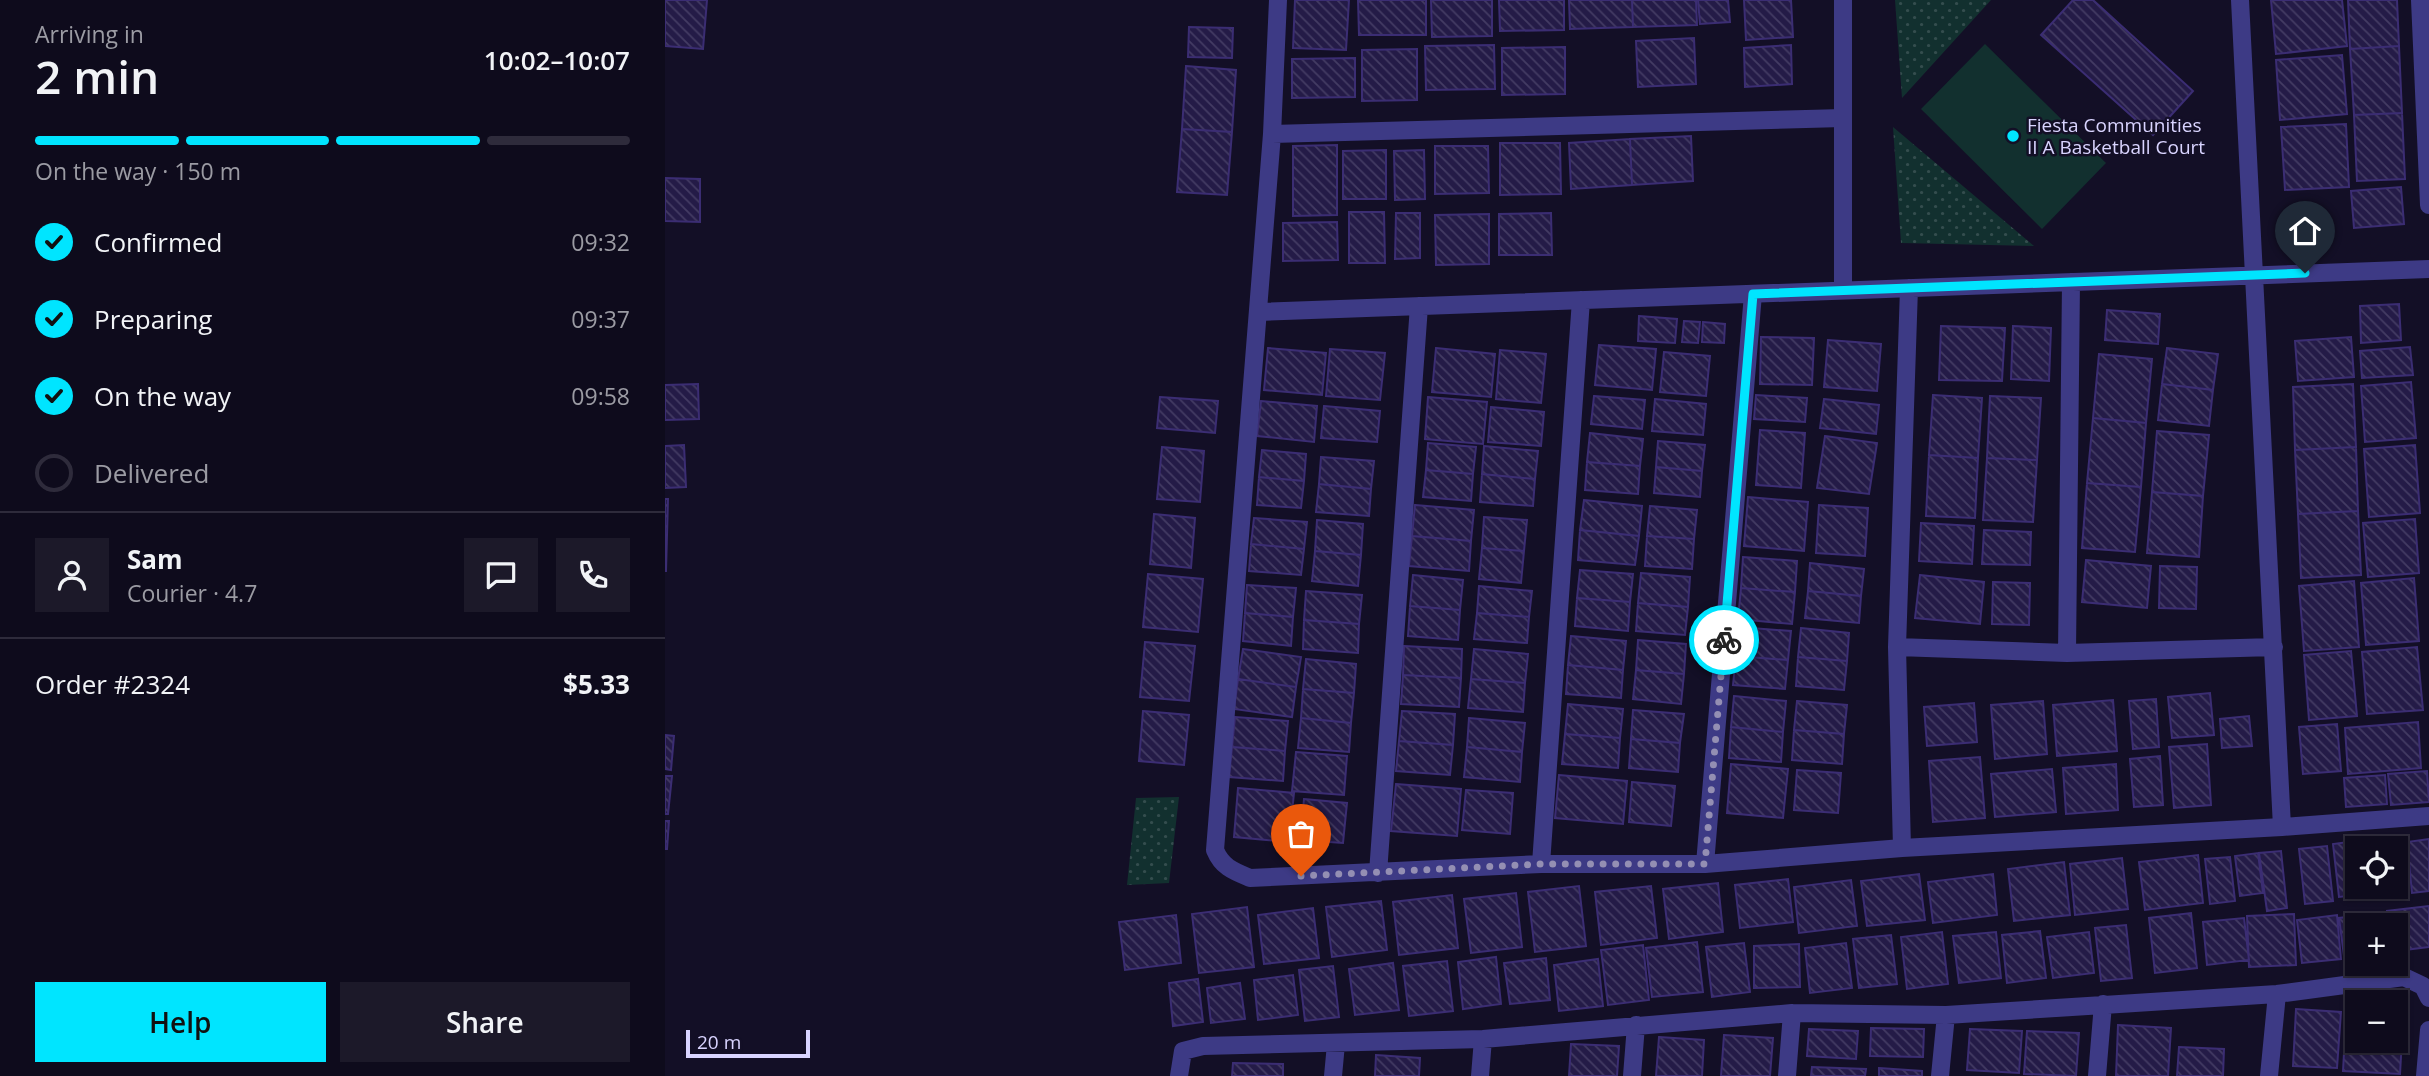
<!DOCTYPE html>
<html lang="en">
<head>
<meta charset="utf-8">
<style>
  :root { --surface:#0e0b1c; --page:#1c1929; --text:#f1f3f6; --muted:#9b9ba3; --line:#2e2b3b; --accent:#00e5ff }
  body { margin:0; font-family:"Open Sans",sans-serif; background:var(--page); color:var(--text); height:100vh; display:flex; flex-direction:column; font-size:26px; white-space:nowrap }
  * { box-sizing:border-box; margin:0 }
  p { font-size:23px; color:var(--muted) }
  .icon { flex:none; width:38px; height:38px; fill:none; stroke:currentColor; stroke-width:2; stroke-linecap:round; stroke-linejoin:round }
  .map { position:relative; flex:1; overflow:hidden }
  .side { display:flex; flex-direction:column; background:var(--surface); width:665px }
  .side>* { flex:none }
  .controls { position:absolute; left:1680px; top:836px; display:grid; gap:14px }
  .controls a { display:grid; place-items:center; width:63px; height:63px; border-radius:0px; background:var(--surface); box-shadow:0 2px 5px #0004,0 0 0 2px var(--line); font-size:35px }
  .scale { position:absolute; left:21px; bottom:18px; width:124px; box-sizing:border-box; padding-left:7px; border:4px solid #d9d4ff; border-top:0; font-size:19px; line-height:24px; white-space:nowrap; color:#d9d4ff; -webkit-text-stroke:5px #130f26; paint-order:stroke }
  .pin { position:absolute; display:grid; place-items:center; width:60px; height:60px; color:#fff; margin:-72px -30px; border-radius:50% 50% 50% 0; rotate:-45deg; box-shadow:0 0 7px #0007 }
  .pin .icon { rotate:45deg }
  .courier { position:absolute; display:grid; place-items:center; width:70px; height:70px; margin:-35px; border:5px solid #00e5ff; border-radius:50%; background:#fff; color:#222; box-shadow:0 2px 9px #0007 }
  .headline em { font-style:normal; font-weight:600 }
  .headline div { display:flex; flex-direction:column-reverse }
  .headline { display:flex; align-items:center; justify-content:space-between; height:119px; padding:0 35px }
  h1 { font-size:46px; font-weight:600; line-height:52px }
  .bar { display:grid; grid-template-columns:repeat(4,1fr); gap:10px 7px; align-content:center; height:84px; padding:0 35px }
  .bar i { height:9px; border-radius:5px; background:var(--line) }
  .bar .selected { background:var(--accent) }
  .bar p { grid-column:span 4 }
  .line { display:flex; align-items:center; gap:18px; padding:0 35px; border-top:2px solid var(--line) }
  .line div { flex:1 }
  .round { display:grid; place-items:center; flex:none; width:74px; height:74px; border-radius:0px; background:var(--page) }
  ol { padding:0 35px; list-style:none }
  li { display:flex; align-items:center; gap:21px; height:77px }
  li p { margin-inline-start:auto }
  li .icon { padding:7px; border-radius:50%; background:var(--accent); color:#111; stroke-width:4 }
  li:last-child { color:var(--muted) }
  li i { width:38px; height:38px; border:4px solid var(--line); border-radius:50% }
  .action { display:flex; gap:14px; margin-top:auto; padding:14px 35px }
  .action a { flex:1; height:80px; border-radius:0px; background:var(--accent); color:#111; font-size:28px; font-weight:600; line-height:80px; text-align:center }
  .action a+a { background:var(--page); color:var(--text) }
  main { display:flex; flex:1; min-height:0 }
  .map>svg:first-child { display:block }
  .grass { fill:#12302f }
  .park { fill:url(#park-dots) }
  .building { fill:url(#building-back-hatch); stroke:#3b2d73; stroke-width:2 }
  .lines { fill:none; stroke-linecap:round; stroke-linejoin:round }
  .minor { stroke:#3d3a85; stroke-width:18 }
  .done { stroke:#948fb3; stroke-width:7; stroke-dasharray:0 12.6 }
  .route { stroke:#00e5ff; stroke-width:9 }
  .poi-dot { fill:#00e5ff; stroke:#130f26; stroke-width:2.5 }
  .labels { text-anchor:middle; stroke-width:5; stroke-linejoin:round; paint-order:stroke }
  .poi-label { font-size:19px; fill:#d9d4ff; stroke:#130f26; text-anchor:start }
</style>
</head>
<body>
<main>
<section class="side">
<div class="headline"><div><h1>2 min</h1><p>Arriving in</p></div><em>10:02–10:07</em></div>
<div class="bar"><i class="selected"></i><i class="selected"></i><i class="selected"></i><i></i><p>On the way · 150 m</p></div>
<ol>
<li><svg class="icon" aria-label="check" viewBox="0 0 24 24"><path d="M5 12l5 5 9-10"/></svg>Confirmed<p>09:32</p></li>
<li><svg class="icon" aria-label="check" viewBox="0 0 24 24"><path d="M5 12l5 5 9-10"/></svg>Preparing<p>09:37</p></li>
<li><svg class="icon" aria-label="check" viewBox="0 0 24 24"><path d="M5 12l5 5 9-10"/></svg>On the way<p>09:58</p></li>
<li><i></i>Delivered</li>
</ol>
<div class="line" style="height:126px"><a class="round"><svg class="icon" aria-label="person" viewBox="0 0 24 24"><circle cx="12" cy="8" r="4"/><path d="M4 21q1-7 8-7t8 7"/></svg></a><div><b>Sam</b><p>Courier · 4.7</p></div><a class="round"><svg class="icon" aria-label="chat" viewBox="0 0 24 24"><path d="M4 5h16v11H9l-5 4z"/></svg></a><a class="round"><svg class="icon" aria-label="phone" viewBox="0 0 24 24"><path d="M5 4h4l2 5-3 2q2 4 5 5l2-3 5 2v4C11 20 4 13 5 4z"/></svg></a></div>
<div class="line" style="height:91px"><div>Order #2324</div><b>$5.33</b></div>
<div class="action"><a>Help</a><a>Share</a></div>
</section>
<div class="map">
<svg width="1764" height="1076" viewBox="0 0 1764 1076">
  <defs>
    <pattern id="park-dots" width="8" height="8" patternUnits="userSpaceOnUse" patternTransform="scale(1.75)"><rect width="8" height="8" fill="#12302f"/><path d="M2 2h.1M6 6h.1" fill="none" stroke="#344d4e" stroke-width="1.8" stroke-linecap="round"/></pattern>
    <pattern id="building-back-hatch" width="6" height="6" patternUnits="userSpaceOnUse" patternTransform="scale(1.75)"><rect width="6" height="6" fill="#241b47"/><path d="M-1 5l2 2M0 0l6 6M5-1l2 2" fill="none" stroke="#433b63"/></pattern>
  </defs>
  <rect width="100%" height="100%" fill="#130f26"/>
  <path class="grass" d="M1320 44 1441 163 1377 229 1256 109Z"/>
  <path class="park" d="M1230 0H1326L1237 98Z
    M1228 127 1369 246 1236 243Z
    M514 797 504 883 462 885 471 798Z"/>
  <path class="building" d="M0 0H42L38 49 0 46Z
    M630 0H684L681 50 628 48Z
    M693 0H761V35H694Z
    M766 0H827V36L767 37Z
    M834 0H899V30L835 31Z
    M904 0H967L968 27 905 29Z
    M967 0H1031L1032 25 968 27Z
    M1033 0H1063L1065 22 1035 24Z
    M1079 0H1126L1128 37 1081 40Z
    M1408 0H1428L1528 91 1488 135 1376 35Z
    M1606 0H1677L1682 46 1611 54Z
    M1683 0H1732L1734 46 1685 49Z
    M524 27 568 28 567 58 523 57Z
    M1029 38 1031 84 973 87 971 41Z
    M829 45 830 89 761 90 760 46Z
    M1126 45 1127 84 1080 87 1079 48Z
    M1734 46 1737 113 1689 115 1685 49Z
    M900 47V94L837 95V48Z
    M752 49V100L697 101V50Z
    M1677 55 1682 114 1615 120 1611 60Z
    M690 58V97L627 98V59Z
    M521 66 571 70 567 132 517 129Z
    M1737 113 1740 179 1692 181 1689 115Z
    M1681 124 1684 187 1620 190 1616 127Z
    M517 129 567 132 562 195 512 192Z
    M1026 136 1028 181 967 185 965 139Z
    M965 139 967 185 906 189 904 143Z
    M835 143H895L896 194 835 195Z
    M672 145V215L628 216V146Z
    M770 146H823L824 193 770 194Z
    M721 150V199H678V151Z
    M759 150 760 199 730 200 729 151Z
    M0 178 35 179V222L0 221Z
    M1736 187 1739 224 1689 228 1686 191Z
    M684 212H719L720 263H684Z
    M731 213H755V258L730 259Z
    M886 213 887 255H834V214Z
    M824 214V264L771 265 770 215Z
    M672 222 673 260 618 261V223Z
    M1734 304 1736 340 1696 343 1695 306Z
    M1442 310 1495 314 1493 344 1440 340Z
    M974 316 1012 319 1010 343 973 341Z
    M1019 321 1035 322 1033 343 1017 342Z
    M1038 322 1060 324 1059 343 1037 342Z
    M1276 326 1340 328 1337 381 1274 380Z
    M1348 326 1386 328 1384 381 1346 379Z
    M1096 337 1149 338 1147 385 1095 384Z
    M1686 337 1689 377 1633 381 1630 341Z
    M1163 340 1216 344 1212 391 1159 387Z
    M934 345 991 349 987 390 930 385Z
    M1745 347 1748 375 1697 378 1695 351Z
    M603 348 661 353 657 395 599 390Z
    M771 348 830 354 826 397 767 392Z
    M1502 348 1553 354 1548 390 1497 384Z
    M665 349 720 353 715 400 661 396Z
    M835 350 881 354 876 403 831 399Z
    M999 352 1045 356 1041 396 995 392Z
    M1434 354 1487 359 1481 423 1428 418Z
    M1746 382 1751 438 1700 442 1696 386Z
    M33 384 34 419 0 420V385Z
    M1497 384 1548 390 1544 426 1493 420Z
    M1688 384 1691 447 1630 450 1628 387Z
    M1091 395 1142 398 1140 422 1089 419Z
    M1268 395 1317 398 1313 458 1264 455Z
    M929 396 980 400 977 429 926 424Z
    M1325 396 1376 398 1372 460 1322 458Z
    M495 397 553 401 550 433 492 428Z
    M763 397 822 402 818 444 760 439Z
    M990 399 1041 404 1038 435 987 431Z
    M1159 399 1214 405 1211 434 1155 428Z
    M596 401 652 406 649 442 592 436Z
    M659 406 715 411 712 442 656 438Z
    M826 407 879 412 876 446 823 442Z
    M1428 418 1481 423 1476 487 1422 483Z
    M1095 430 1140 433 1136 488 1091 485Z
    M1492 431 1544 435 1538 496 1487 492Z
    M925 433 978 439 975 466 922 462Z
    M1160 436 1212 443 1204 494 1152 488Z
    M993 441 1040 445 1037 471 991 467Z
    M763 443 811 447 808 474 761 470Z
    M19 445 21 487 0 488V446Z
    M1750 445 1755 513 1704 517 1699 449Z
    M819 446 873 451 870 479 817 474Z
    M497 447 539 451 535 502 492 499Z
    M1691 447 1693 511 1633 514 1630 450Z
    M597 450 641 454 639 481 594 477Z
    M1264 455 1313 458 1310 518 1261 516Z
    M656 457 709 461 706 489 654 484Z
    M1322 458 1372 460 1368 522 1318 520Z
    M922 462 975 466 973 494 920 490Z
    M991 467 1037 471 1035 497 989 493Z
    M761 470 808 474 806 501 758 497Z
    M817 474 870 479 868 506 815 502Z
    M594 477 639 481 636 508 592 505Z
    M1422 483 1476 487 1470 552 1417 548Z
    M654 484 706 489 704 516 651 512Z
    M1487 492 1538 496 1534 557 1482 553Z
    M1083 497 1143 502 1139 551 1079 546Z
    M0 499H3L1 571H0Z
    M919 500 977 506 974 536 915 530Z
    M750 505 809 510 806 541 747 536Z
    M1154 505 1203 508 1200 556 1151 553Z
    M985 506 1032 510 1029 539 982 536Z
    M1693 511 1696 575 1636 578 1633 514Z
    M489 514 530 518 526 568 485 564Z
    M819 517 862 520 859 551 817 548Z
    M589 518 642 522 639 549 586 544Z
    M1750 519 1754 573 1703 577 1698 523Z
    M652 520 698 524 696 555 650 551Z
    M1256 523 1309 526 1307 564 1254 561Z
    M915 530 974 536 970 565 913 560Z
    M1319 530 1366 532 1365 565 1317 564Z
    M747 536 806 541 804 571 744 566Z
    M982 536 1029 539 1027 569 980 566Z
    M586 544 639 549 636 575 584 571Z
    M817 548 859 551 856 583 814 579Z
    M650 551 696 555 693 586 647 581Z
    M1078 557 1132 561 1130 592 1076 588Z
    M1421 560 1486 566 1482 608 1417 602Z
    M1145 563 1199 569 1196 596 1143 591Z
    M1495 566 1532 567 1531 609 1494 608Z
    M915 570 968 574 965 602 912 598Z
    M976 573 1025 577 1023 607 973 603Z
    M483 574 538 579 533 632 478 627Z
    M748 575 798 580 795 610 745 606Z
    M1255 575 1319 582 1315 624 1250 618Z
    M1749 578 1754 641 1701 645 1696 583Z
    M1689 581 1694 647 1639 651 1634 586Z
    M1328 582 1365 583 1364 625 1327 624Z
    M582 585 631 588 628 617 580 613Z
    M814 586 867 591 864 617 812 613Z
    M1076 588 1130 592 1127 624 1073 619Z
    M641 591 697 595 694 624 639 620Z
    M1143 591 1196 596 1194 623 1140 618Z
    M912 598 965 602 963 631 910 626Z
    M973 603 1023 607 1020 635 971 631Z
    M745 606 795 610 793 640 743 636Z
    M580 613 628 617 626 646 578 641Z
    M812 613 864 617 862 643 809 639Z
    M639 620 694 624 693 653 638 649Z
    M1073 627 1126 631 1123 660 1071 656Z
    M1136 628 1184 633 1182 661 1133 657Z
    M906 636 961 641 958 670 903 665Z
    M973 640 1021 644 1019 674 971 670Z
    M480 642 530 646 524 701 475 697Z
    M739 646 797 649 796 678 738 675Z
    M1752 647 1758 710 1702 714 1697 652Z
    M578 649 636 657 631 687 573 679Z
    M809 649 863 654 860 683 806 679Z
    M1686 651 1692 716 1644 720 1639 655Z
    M1071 656 1123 660 1120 689 1068 685Z
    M1133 657 1182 661 1179 690 1131 686Z
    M641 659 691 664 689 693 638 689Z
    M903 665 958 670 956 698 901 694Z
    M971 670 1019 674 1016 704 968 699Z
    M738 675 796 678 794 707 736 704Z
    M573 679 631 687 627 717 569 709Z
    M806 679 860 683 858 712 803 708Z
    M638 689 689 693 686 723 636 718Z
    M1545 693 1549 735 1507 738 1503 697Z
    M1069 696 1121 701 1118 732 1066 727Z
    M1491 699 1494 747 1468 749 1464 701Z
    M1448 700 1452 751 1392 756 1388 705Z
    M1132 701 1182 705 1179 734 1129 730Z
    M1378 701 1382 754 1330 759 1326 705Z
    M1309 703 1312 742 1262 746 1259 707Z
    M903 704 958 709 955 738 900 734Z
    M968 710 1019 714 1015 743 966 739Z
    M478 711 524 715 519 765 474 761Z
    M737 711 790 714 788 745 734 741Z
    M1584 716 1587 746 1557 748 1555 719Z
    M570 717 623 721 620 751 567 747Z
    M636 718 686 723 684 752 633 748Z
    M804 718 860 723 857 752 802 747Z
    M1753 722 1756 768 1683 774 1680 728Z
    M1672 724 1676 771 1638 774 1634 727Z
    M1066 727 1118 732 1116 762 1064 758Z
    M1129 730 1179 734 1177 764 1127 760Z
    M900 734 955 738 953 768 897 764Z
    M0 735 9 736 6 770 0 769Z
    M966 739 1015 743 1013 772 964 768Z
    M734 741 788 745 785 775 731 771Z
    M1542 744 1546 805 1509 808 1504 747Z
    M567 747 620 751 618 781 564 777Z
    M802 747 857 752 855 782 799 777Z
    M631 752 682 756 679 795 627 791Z
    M1495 756 1498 805 1469 807 1465 759Z
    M1315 757 1320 818 1268 822 1264 761Z
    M1066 764 1123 769 1118 818 1062 813Z
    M1451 764 1453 810 1401 814 1398 768Z
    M1387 769 1391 812 1330 817 1326 774Z
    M1132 770 1176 773 1173 813 1129 810Z
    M1762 771 1764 802 1726 805 1723 774Z
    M894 775 962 781 958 824 890 818Z
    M1720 775 1722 804 1681 807 1679 778Z
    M0 776H7L3 814H0Z
    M967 782 1010 786 1006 826 964 822Z
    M731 784 796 789 792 836 726 831Z
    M573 788 629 793 624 842 569 837Z
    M801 790 848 793 845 834 797 830Z
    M639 799 682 803 678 843 635 840Z
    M0 821H4L2 849H0Z
    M1728 836 1729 849H1692V887H1731V861L1734 890 1674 897 1668 844Z
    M1764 839V891L1747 893 1742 842Z
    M1662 846 1668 901 1640 904 1634 849Z
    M1616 851 1622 908 1602 911 1594 853Z
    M1593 853 1598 893 1575 896 1570 856Z
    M1533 855 1538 903 1480 910 1474 862Z
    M1565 857 1570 901 1545 904 1540 859Z
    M1457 858 1463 909 1410 915 1405 864Z
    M1399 862 1405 915 1349 921 1343 869Z
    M1254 874 1260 920 1202 926 1196 881Z
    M1328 874 1332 915 1268 923 1263 882Z
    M1123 879 1128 922 1075 928 1070 885Z
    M1186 880 1192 926 1134 933 1129 887Z
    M1053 883 1058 932 1004 939 998 889Z
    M914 886 921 946 870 952 863 892Z
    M986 886 992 938 936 945 930 892Z
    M851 893 857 947 806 953 799 899Z
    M787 895 793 948 734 955 728 902Z
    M716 901 722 950 667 957 661 907Z
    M1764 906V947L1731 951V926H1723L1722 911Z
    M582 907 589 967 534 973 527 914Z
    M648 908 654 958 599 964 593 915Z
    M1526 913 1532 968 1490 973 1484 918Z
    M1717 913 1718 926H1692V955L1679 956 1674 918Z
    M1629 914 1631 965 1584 967 1582 916Z
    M511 915 516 963 460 970 454 922Z
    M1672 915 1676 959 1637 963 1632 920Z
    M1579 918 1584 960 1542 965 1538 922Z
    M1461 925 1467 978 1436 981 1430 928Z
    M1375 931 1381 978 1342 983 1337 935Z
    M1277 932 1283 984 1242 989 1236 937Z
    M1331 932 1336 978 1294 983 1288 936Z
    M1424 932 1429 973 1388 978 1382 937Z
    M1226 935 1232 984 1194 988 1188 939Z
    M1032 942 1038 992 987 997 981 948Z
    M1079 943 1085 992 1047 997 1041 947Z
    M1181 943 1187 988 1145 993 1140 948Z
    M1134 944 1135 987 1089 988V946Z
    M978 945 984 1000 943 1005 936 950Z
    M831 957 836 1004 798 1009 793 962Z
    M881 958 885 1000 845 1004 839 963Z
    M933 959 938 1006 894 1011 889 965Z
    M782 961 788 1011 744 1016 738 966Z
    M728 963 734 1010 690 1015 684 969Z
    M668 966 674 1017 640 1021 634 970Z
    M628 975 633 1015 593 1020 589 980Z
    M533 979 538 1022 508 1026 504 983Z
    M575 983 580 1019 546 1023 542 988Z
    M1631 1009 1676 1012 1672 1068 1628 1066Z
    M1681 1018H1692V1041H1731V1020L1738 1021 1735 1074 1678 1071Z
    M1453 1025 1506 1028 1503 1076H1451Z
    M1206 1028 1259 1029 1258 1057 1205 1056Z
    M1144 1029 1193 1031 1191 1059 1142 1056Z
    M1305 1029 1357 1031 1354 1073 1302 1070Z
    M1362 1031 1414 1033 1411 1076 1359 1074Z
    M1059 1035 1108 1038 1105 1076H1056Z
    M994 1037 1039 1040 1037 1076H991Z
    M906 1044 954 1046 952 1076H904Z
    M1514 1047 1559 1049 1558 1076H1512Z
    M711 1055 755 1058 754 1076H710Z
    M568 1063 618 1064V1076H567Z
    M1147 1067 1201 1069 1200 1076H1146Z
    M1214 1068 1257 1071V1076H1214Z"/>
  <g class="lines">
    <path class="minor" d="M613 0 607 134 550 850C557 867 568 871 585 878L876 864H1040L1237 848 1617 827 1575 0
      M1755 0 1764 205
      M607 134 1178 118
      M1178 290V0
      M594 312 1764 269
      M1232 647 1402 653 1609 647
      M1402 653 1406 282
      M1617 827 1764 816
      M1237 848 1232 647 1244 288
      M876 864 916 300
      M1040 864 1088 294
      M713 873 754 306
      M514 1076 518 1051 538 1046 818 1039 1127 1013 1281 1015 1612 994 1739 977 1758 986 1764 998
      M668 1076 671 1044
      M815 1076 818 1039
      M967 1076 971 1025
      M1122 1076 1127 1013
      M1275 1076 1281 1015
      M1432 1076 1438 1004
      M1604 1076 1612 994
      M1760 1076 1764 1030"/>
  </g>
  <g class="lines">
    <path class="done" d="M636 876 876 864H1040L1059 640"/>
    <path class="route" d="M1059 640 1088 294 1640 273"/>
  </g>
  <circle class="poi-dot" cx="1348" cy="136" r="7"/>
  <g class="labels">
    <g class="poi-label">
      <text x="1362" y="132">Fiesta Communities<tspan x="1362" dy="22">II A Basketball Court</tspan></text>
    </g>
  </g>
</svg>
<div class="controls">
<a><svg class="icon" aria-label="locate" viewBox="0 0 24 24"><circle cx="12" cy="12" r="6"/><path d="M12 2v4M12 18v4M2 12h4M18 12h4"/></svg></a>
<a>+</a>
<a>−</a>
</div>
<div class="scale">20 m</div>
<div class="pin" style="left:636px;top:876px;background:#ea580c"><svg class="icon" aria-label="bag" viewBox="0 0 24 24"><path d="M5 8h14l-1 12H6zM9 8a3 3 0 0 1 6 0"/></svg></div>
<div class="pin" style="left:1640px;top:273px;background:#1f2937"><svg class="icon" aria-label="home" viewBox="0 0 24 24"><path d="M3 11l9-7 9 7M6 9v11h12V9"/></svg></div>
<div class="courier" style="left:1059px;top:640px"><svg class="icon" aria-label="bike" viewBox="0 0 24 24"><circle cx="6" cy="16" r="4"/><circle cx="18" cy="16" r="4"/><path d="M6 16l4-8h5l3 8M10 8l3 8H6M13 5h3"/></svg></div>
</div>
</main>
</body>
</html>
